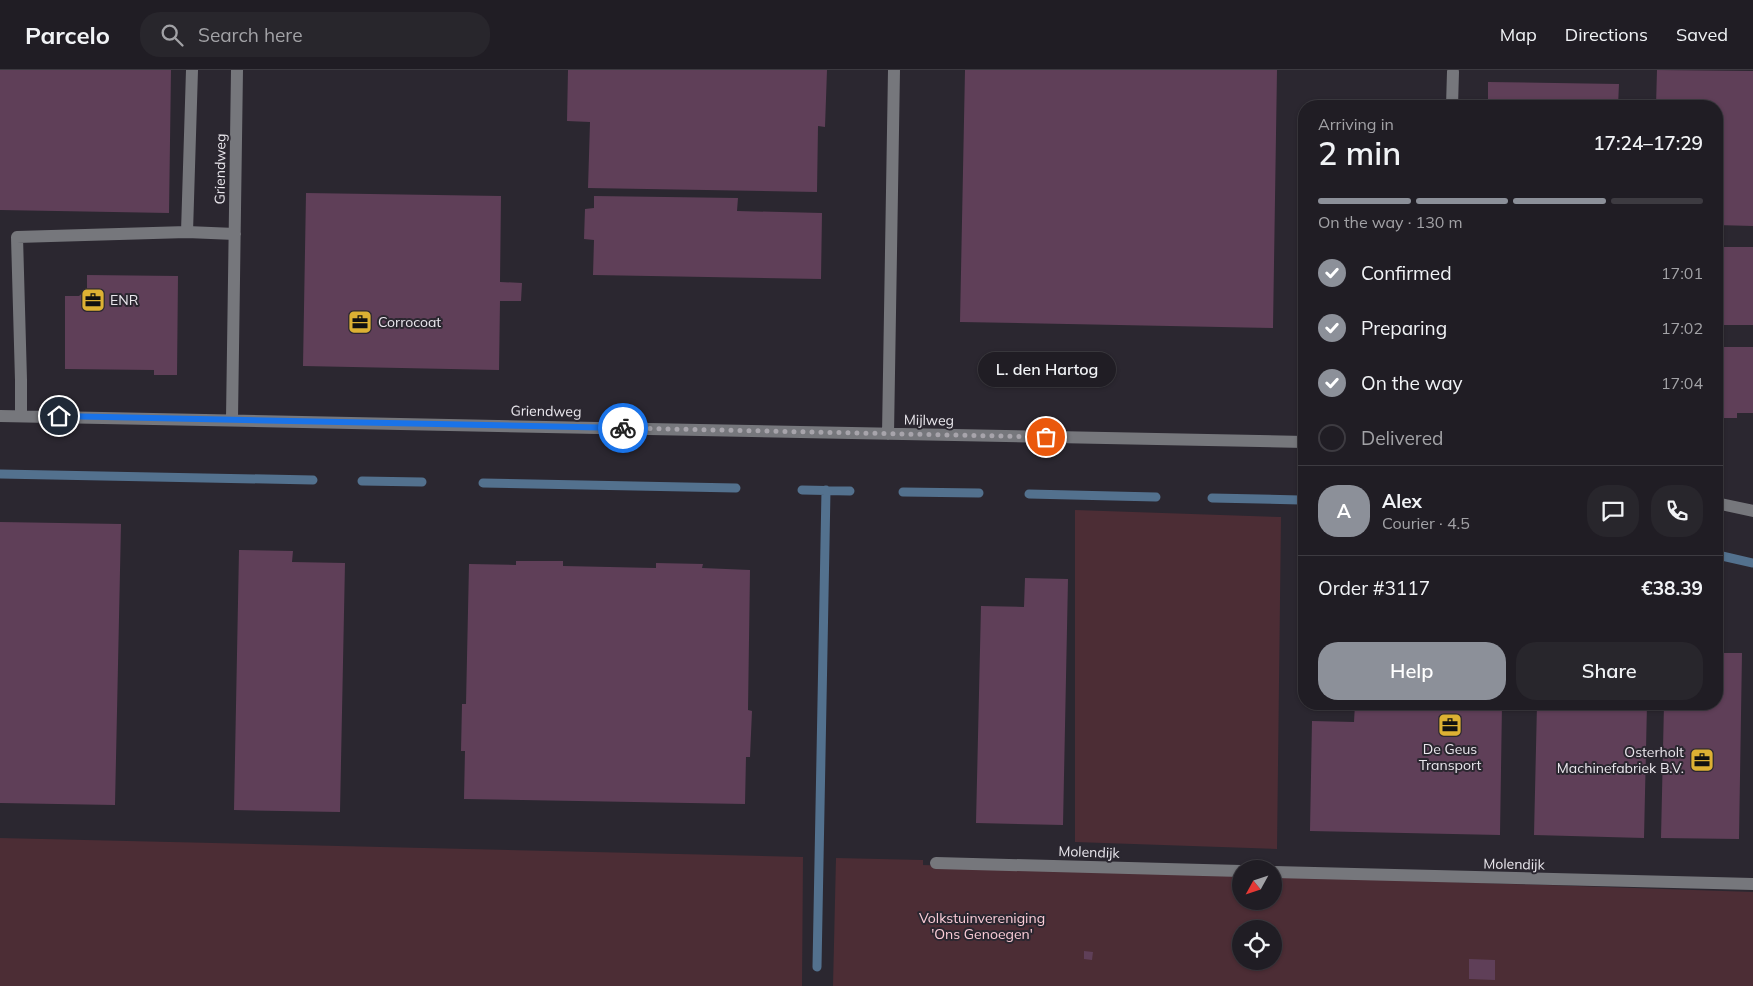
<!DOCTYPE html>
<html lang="en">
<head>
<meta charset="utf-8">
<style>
  :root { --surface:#201d24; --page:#28262c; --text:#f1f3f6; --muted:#a2a2a6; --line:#3d3b41; --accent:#8c9099 }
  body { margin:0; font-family:Mulish,sans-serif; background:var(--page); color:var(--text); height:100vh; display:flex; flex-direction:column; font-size:19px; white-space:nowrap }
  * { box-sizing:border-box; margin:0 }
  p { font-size:16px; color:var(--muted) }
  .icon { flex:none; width:28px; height:28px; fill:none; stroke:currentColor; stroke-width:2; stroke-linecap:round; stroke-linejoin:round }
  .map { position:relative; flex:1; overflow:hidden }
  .sheet { position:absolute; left:1298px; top:30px; width:425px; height:610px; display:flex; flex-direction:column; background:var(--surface); border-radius:20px; box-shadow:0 1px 4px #0004,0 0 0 1px var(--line) }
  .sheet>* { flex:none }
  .needle { width:32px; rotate:230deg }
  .buttons { position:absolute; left:1232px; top:790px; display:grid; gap:10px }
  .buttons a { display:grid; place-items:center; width:50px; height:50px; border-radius:50%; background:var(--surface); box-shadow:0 1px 4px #0004,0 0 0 1px var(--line); font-size:25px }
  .pin { position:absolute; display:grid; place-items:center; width:42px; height:42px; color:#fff; margin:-21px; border:2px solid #fff; border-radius:50%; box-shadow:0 1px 5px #0007 }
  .courier { position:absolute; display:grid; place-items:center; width:50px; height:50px; margin:-25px; border:4px solid #1a73e8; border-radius:50%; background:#fff; color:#222; box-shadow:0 1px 6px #0007 }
  .bubble { position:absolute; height:35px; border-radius:18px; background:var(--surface); box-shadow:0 1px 4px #0004,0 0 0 1px var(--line); font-size:16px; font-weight:600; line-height:35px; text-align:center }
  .head em { font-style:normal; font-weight:600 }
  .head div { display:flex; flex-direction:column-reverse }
  .head { display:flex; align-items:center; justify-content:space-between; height:85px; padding:0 20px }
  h1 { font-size:32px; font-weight:600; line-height:38px }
  .bar { display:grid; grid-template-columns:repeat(4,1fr); gap:8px 5px; align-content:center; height:60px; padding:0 20px }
  .bar i { height:6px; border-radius:4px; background:var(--line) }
  .bar .selected { background:var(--accent) }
  .bar p { grid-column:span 4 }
  .line { display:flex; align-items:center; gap:12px; padding:0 20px; border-top:1px solid var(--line) }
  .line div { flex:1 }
  .round { display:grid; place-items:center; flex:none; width:52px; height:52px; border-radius:20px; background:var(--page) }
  ol { padding:0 20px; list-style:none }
  li { display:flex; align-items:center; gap:15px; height:55px }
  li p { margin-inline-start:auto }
  li .icon { padding:5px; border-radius:50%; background:var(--accent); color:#fff; stroke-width:4 }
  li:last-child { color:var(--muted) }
  li i { width:28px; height:28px; border:2px solid var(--line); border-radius:50% }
  .primary-button { display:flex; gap:10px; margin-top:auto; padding:10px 20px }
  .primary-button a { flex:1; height:58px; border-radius:20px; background:var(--accent); color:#fff; font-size:20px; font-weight:600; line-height:58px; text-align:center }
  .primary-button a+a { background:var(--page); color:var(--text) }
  header { display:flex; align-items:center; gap:30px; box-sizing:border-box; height:70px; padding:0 25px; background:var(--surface); border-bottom:1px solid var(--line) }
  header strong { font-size:24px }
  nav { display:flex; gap:28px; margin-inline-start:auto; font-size:18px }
  .search { width:350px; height:45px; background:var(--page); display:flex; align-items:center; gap:12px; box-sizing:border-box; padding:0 18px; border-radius:20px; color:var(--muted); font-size:19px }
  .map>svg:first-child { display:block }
  .green { fill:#4c2d35; fill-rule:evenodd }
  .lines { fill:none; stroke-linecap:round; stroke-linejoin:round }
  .stream { stroke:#53718e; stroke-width:9 }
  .building { fill:#5f3f58 }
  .minor { stroke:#76777c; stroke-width:12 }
  .done { stroke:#a7a4ab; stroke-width:5; stroke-dasharray:0 9 }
  .route { stroke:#1a73e8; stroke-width:6 }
  .labels { text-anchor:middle; stroke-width:4; stroke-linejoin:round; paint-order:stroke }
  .street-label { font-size:14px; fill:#eae7ed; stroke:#2b2730 }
  .poi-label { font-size:14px; fill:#eae7ed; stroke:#2b2730; text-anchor:start }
  .park-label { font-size:14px; fill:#fbcdd8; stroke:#2b2730 }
</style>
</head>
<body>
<header>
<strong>Parcelo</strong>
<div class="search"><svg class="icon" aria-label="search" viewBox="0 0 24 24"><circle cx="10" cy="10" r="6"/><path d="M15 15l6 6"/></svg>Search here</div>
<nav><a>Map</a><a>Directions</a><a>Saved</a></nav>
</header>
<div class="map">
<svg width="1753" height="916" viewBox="0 0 1753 916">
  <rect width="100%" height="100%" fill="#2b2730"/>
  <path class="green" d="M1075 440 1281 447 1277 779 1075 772Z
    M0 768 803 787 802 916H0Z
    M836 788 923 790V795L1241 805V831H1274V806L1753 822V916H833ZM1241 859H1274V891H1241Z"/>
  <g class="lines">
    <path class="stream" d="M0 404 313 410
      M362 411 422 412
      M483 413 736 418
      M802 420 850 421
      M903 422 979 423
      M1029 424 1156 427
      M1212 428 1300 430
      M1722 486 1753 493
      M817 897 826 420"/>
  </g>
  <path class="building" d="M0 0H171L169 143 0 140Z
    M568 0H827L825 57 818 56 817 122 588 118 590 52 567 51Z
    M965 0H1277L1273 258 960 252Z
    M1657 0 1753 1V156L1716 155V36H1656Z
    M1488 12 1619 14 1618 36H1488Z
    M306 123 501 126 500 212 522 213 521 231H500L499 300 303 296Z
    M594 126 738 128 737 141 822 143 821 209 593 205 594 170 584 169 585 139 594 138Z
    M1716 177H1753V255H1716Z
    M87 205 178 206 177 305H154V300L65 299V226H79L87 219Z
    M1716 277H1753V343H1737V348H1716Z
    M0 452 121 454 115 735 0 733Z
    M239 480 293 481 292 492 345 493 340 742 234 740Z
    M516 491H563V496L656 498V493L703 494 702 498 750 500 748 640 752 641 750 687H746L745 734 464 729 465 681H461L462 634H466L469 494 516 495Z
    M1025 508 1068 509 1063 755 976 753 981 536 1024 537Z
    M1716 583H1742L1739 769 1661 768 1664 634H1716Z
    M1355 634H1502L1500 765 1310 761 1312 651 1354 652Z
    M1537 634H1647L1644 768 1534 765Z
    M1084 881 1093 882 1092 890 1084 889Z
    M1469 889 1495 890V910L1469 909Z"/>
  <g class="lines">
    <path class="minor" d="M1452 36 1453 2
      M187 162 192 0
      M0 346 1304 372
      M21 346V310L17 167 187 162 235 164
      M232 349 237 0
      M888 364 894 0
      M1716 433 1753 441
      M936 793 1241 801
      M1274 802 1753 814"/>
  </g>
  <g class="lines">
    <path class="done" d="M623 358 1046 367"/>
    <path class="route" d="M59 346 623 358"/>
  </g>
  <defs>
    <g id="office-square" transform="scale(1.25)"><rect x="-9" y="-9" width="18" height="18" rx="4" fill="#ddb133" stroke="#2b2730"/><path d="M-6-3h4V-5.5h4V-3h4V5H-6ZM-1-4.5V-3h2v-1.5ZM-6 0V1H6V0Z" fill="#111"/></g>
  </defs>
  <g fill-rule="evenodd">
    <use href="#office-square" x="93" y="230"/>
    <use href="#office-square" x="360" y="252"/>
    <use href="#office-square" x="1450" y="655"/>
    <use href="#office-square" x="1702" y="690"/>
  </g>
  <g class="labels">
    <g class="street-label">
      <text transform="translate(220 99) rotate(-89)" y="5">Griendweg</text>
      <text transform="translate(546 341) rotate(1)" y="5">Griendweg</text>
      <text transform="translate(929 350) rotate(1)" y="5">Mijlweg</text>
      <text transform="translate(1089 782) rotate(2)" y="5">Molendijk</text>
      <text transform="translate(1514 794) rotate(1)" y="5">Molendijk</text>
    </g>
    <g class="poi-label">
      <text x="110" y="235">ENR</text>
      <text x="378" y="257">Corrocoat</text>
      <text x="1450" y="684" text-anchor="middle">De Geus<tspan x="1450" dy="16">Transport</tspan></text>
      <text x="1684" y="687" text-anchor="end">Osterholt<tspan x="1684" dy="16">Machinefabriek B.V.</tspan></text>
    </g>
    <g class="park-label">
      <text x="982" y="853">Volkstuinvereniging<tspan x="982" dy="16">'Ons Genoegen'</tspan></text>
    </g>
  </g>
</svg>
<div class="buttons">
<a><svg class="needle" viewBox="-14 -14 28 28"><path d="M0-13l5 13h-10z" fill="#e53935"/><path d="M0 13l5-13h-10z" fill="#a2a2a6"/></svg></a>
<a><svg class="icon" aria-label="locate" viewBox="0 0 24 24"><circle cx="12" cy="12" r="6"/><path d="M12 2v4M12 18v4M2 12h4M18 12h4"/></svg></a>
</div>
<div class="pin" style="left:1046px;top:367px;background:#ea580c"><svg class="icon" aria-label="bag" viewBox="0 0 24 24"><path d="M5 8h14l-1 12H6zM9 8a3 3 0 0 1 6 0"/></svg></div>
<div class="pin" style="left:59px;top:346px;background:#1f2937"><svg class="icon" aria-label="home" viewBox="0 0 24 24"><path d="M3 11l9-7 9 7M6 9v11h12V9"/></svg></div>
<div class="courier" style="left:623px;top:358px"><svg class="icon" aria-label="bike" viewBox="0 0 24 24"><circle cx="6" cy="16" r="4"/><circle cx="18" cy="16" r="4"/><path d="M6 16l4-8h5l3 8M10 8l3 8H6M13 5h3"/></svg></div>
<div class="bubble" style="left:978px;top:282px;width:138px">L. den Hartog</div>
<section class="sheet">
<div class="head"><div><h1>2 min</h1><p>Arriving in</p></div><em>17:24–17:29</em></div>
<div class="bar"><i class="selected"></i><i class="selected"></i><i class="selected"></i><i></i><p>On the way · 130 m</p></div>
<ol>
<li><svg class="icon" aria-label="check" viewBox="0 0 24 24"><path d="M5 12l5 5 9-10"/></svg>Confirmed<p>17:01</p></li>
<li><svg class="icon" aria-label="check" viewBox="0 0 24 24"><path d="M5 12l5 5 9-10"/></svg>Preparing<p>17:02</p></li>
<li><svg class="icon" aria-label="check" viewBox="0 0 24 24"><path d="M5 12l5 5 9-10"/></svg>On the way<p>17:04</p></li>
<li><i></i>Delivered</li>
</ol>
<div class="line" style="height:90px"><b class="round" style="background:var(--accent);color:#fff">A</b><div><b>Alex</b><p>Courier · 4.5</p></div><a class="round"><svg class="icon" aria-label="chat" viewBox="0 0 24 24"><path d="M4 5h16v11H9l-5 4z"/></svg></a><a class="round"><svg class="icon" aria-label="phone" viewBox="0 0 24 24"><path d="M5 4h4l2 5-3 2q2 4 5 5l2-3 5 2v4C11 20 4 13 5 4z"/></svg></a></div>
<div class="line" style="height:65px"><div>Order #3117</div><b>€38.39</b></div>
<div class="primary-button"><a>Help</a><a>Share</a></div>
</section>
</div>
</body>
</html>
